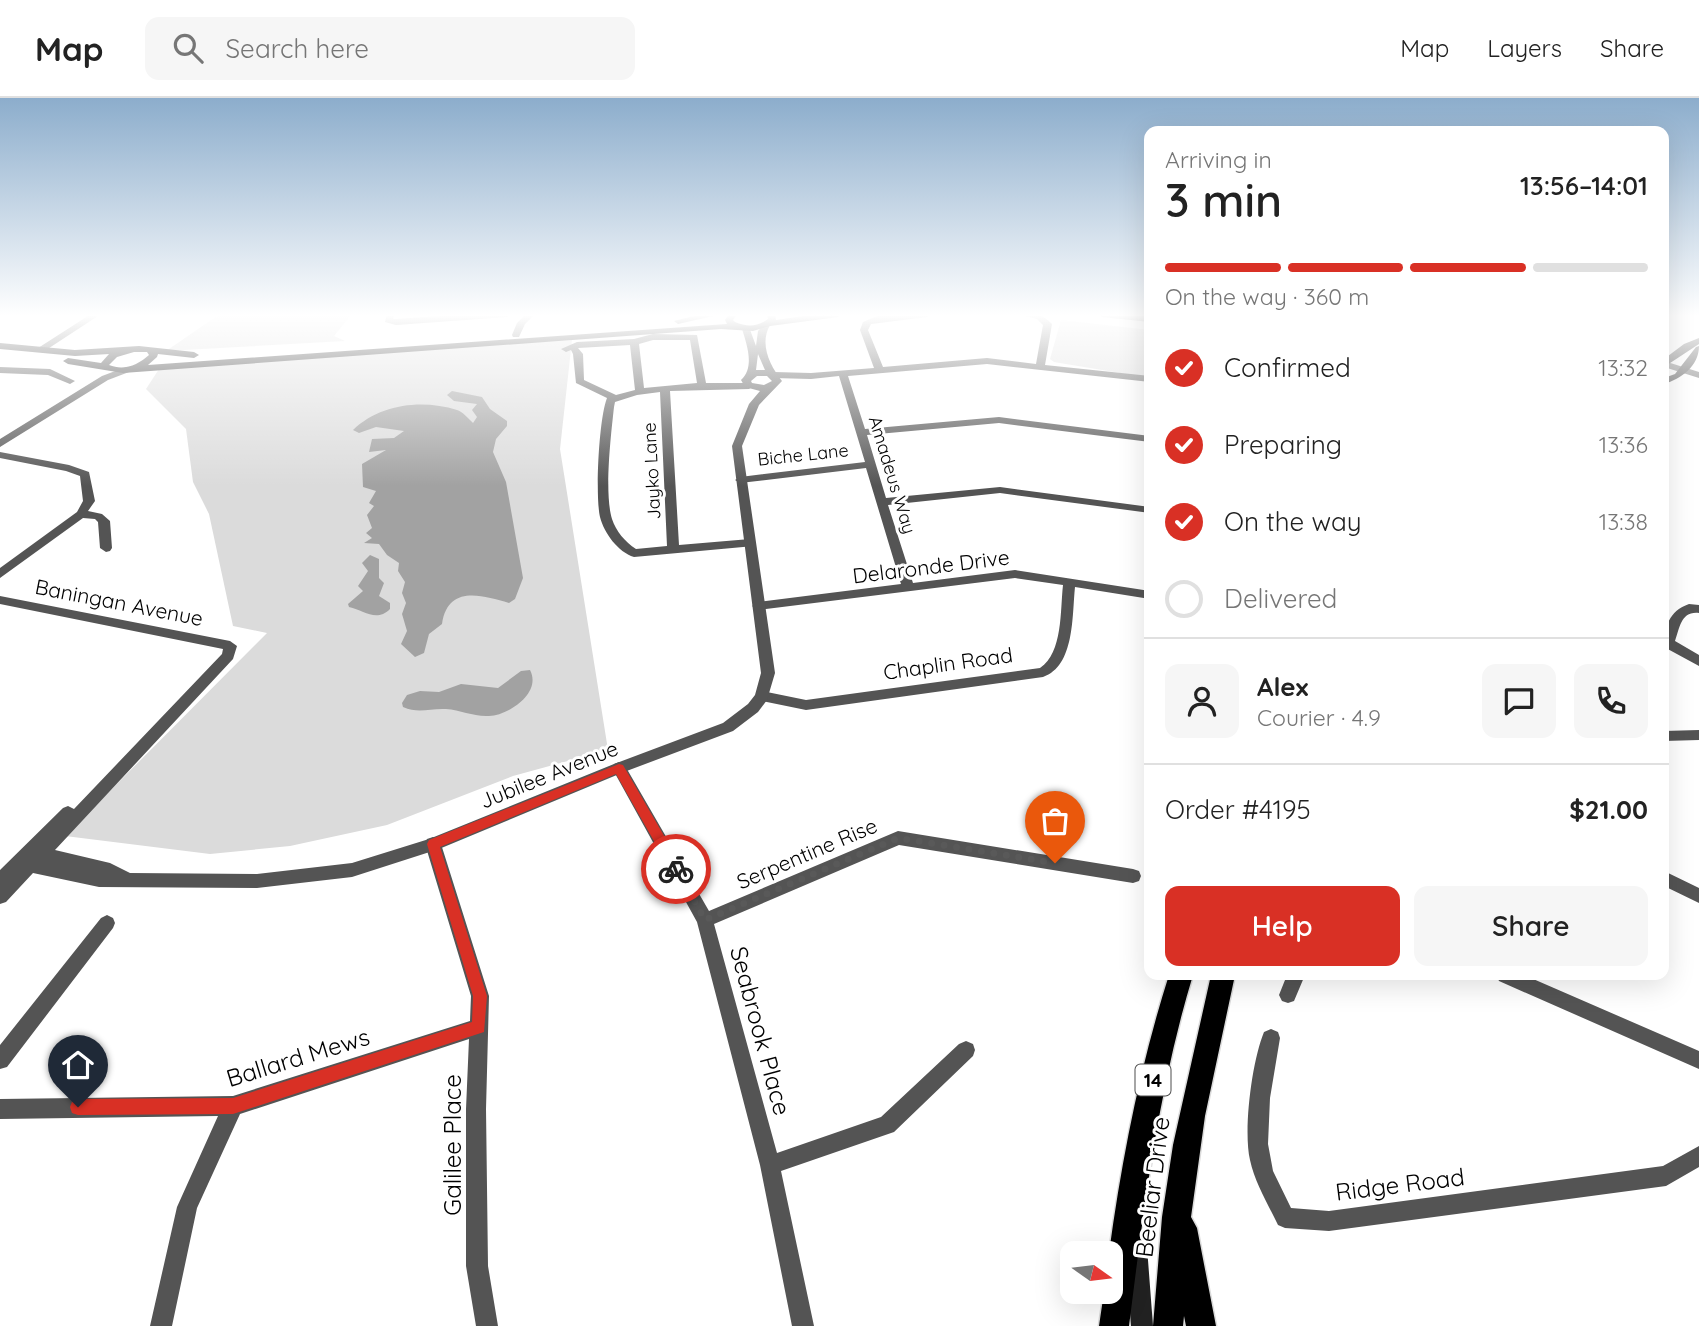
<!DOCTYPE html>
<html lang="en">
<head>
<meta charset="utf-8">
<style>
  :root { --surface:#fff; --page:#f6f6f6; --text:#222; --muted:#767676; --line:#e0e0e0; --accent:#d93025 }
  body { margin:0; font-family:Quicksand,sans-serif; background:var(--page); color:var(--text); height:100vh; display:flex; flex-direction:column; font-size:26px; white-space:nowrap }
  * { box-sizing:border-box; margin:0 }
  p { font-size:23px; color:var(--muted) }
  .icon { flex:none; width:38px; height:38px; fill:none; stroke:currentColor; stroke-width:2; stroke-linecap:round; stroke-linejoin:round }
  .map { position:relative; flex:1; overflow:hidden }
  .sheet { position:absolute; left:1144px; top:28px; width:525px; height:854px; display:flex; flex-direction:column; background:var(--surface); border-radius:14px; box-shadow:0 7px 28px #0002 }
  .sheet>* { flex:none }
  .needle { width:46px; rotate:104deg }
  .buttons { position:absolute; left:1060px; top:1143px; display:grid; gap:14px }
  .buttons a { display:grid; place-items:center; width:63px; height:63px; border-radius:14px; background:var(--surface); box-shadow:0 7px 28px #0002; font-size:35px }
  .pin { position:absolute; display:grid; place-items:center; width:60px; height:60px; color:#fff; margin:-72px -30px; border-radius:50% 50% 50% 0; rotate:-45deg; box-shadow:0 0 7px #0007 }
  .pin .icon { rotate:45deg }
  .courier { position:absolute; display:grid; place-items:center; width:70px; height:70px; margin:-35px; border:5px solid #d93025; border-radius:50%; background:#fff; color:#222; box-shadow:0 2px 9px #0007 }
  .overview em { font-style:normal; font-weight:600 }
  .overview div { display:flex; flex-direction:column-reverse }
  .overview { display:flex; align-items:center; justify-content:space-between; height:119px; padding:0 21px }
  h1 { font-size:46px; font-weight:600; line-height:52px }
  .bar { display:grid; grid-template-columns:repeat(4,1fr); gap:10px 7px; align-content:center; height:84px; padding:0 21px }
  .bar i { height:9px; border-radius:5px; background:var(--line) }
  .bar .active { background:var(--accent) }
  .bar p { grid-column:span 4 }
  .line { display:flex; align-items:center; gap:18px; padding:0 21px; border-top:2px solid var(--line) }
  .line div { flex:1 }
  .round { display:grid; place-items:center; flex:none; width:74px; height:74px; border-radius:14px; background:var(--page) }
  ol { padding:0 21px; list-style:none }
  li { display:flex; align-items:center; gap:21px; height:77px }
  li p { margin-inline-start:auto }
  li .icon { padding:7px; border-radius:50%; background:var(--accent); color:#fff; stroke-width:4 }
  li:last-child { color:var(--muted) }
  li i { width:38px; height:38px; border:4px solid var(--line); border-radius:50% }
  .cta { display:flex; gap:14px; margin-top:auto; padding:14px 21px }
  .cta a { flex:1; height:80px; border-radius:14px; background:var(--accent); color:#fff; font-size:28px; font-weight:600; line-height:80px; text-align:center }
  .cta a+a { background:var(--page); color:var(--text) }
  header { display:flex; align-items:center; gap:42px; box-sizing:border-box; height:98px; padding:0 35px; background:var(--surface); border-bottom:2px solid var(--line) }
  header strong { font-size:33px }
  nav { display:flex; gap:38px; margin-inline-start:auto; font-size:24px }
  .search { width:490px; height:63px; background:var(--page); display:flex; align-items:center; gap:18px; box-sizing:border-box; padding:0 24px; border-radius:14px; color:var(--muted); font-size:26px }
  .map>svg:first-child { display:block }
  .green { fill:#dbdbdb }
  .water { fill:#a2a2a2 }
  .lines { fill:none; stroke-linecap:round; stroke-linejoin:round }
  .trunk-casing { stroke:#dbdbdb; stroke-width:3 }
  .minor { fill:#545454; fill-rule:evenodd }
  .tertiary { fill:#545454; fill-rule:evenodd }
  .secondary { fill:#212121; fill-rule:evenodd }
  .trunk { fill:#000; fill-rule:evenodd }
  .route { fill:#d93025 }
  .done { stroke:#595959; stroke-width:7; stroke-dasharray:0 12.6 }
  .labels { text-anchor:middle; stroke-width:6; stroke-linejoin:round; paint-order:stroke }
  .far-street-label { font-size:18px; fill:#000; stroke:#fff }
  .shield { fill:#fff; stroke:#4c4c4c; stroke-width:2 }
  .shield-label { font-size:19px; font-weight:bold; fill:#000 }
  .street-label { font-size:21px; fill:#000; stroke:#fff }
  .near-street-label { font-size:24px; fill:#000; stroke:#fff }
</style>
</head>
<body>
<header>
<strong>Map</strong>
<div class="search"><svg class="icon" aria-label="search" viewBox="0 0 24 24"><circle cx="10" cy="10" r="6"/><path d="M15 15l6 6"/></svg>Search here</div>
<nav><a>Map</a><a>Layers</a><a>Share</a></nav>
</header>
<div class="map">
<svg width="1699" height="1228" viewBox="0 0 1699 1228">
  <rect width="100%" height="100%" fill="#fff"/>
  <path class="green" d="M220 216H352L334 238 345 243 166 253Z
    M1061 222 1150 232V280L1054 264 1050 261Z
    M572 242 560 351 608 652 513 678 387 727 290 748 210 756 65 738 267 535 233 528 209 416 193 384 186 331 146 291 161 268Z"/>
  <path class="water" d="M452 293 482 299 490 311 507 323V328L496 341 493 354 506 384 523 480 515 501 509 505C481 497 448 487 442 526L429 536 424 555 415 559 401 546 407 533 402 516 406 505 402 495 405 484 398 473 399 465 387 457 379 446 364 445 372 440 366 435 372 430 367 417 374 408 369 405 376 393 363 389 362 366 386 352 369 354 372 341 394 340 404 333 376 329 359 335 353 332C380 306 422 301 457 312 462 313 469 321 473 325L477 319 472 312 477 306 454 303 447 297Z
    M370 457 379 461V480L384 485 379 498 390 505V511C376 525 364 512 349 509L348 506 363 493 358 488 368 473 362 465Z
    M530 572C542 595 509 617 489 618 474 619 461 612 446 611 430 610 419 616 403 609L402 605 407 597 420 593 439 594 461 586 498 590 521 573Z"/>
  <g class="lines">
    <g class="trunk-casing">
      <path id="trunk" d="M1169 877H1193C1158 992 1144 1109 1129 1228H1099L1104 1194H1111V1155H1109C1122 1060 1140 968 1169 877Z
        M1211 877H1235L1205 1018 1191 1119 1197 1130 1216 1228H1186L1184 1218 1183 1228H1153L1162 1119 1173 1047Z"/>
    </g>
    <path class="minor" d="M91 216H101L43 254 35 252Z
      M387 216H395L393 221H396L469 216H511L507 219 396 227 385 224Z
      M526 216H535L525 226 519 239H513L512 237 517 225Z
      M900 216H931L927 219 871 226 868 232 883 269 987 260 1036 266 1043 227 1037 221 1018 216C1033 216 1042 215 1052 226L1045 267 1150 278V284L987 266 848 278 865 331 999 319 1150 338V344L999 325 867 337 886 400 1000 389 1150 409V415L1000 395 888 407 913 485 1015 472 1150 493V501L1075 489C1072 517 1075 568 1043 579L806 612 757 602 755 598 762 593 806 602 1040 570C1063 554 1060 513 1063 487L1015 480 758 512 752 508 758 504 901 486 866 370 740 385 735 382 740 379 865 364 839 278 811 281 774 280 769 277 774 274 811 275 874 270 860 232 863 224 877 218Z
      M653 236 697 237 706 285H749L754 288 749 291 670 293 679 447 750 441 756 445 754 448 634 459C618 454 604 435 600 419 595 397 599 320 607 300L576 285 573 256 571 252 566 254 561 251 577 244 634 241ZM653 242H690L697 285 644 290 639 246ZM630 247 635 292 616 297 584 282 583 256 578 250ZM660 294 667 448 636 451C625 444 616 433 612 421 604 395 611 337 614 309L615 304 637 297Z
      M1664 263 1699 274V280L1664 269Z
      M0 269 50 271 75 283 70 286 48 277 0 275Z
      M0 354 69 367 89 374 95 403 88 413 102 416 110 423 112 450 110 453 106 454 100 450 98 424 95 421 83 420 0 480V470L77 414 83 403 80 378 66 373 0 360Z
      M1689 506 1699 507V515C1681 513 1680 529 1675 543L1699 557V568L1664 549C1664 529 1669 513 1689 506Z
      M1699 632V642L1664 643V633Z
      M619 664 624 666 709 813 898 733 1133 771 1139 773 1141 778 1139 783 1133 785 899 747 714 826 777 1055 881 1019 959 946 966 943 973 946 975 952 973 958 894 1034 781 1073 814 1228H792L760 1067 697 824 612 670 614 666Z
      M433 739 439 741 441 746 489 898 486 1011 488 1168 498 1228H476L466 1168V1011L469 941 240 1016 197 1110 172 1228H150L177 1109 218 1018 0 1021V1001L233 998 470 923 471 898 425 746 427 741Z
      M1664 773 1699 790V805L1664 788Z
      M107 817 113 820 115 825 113 830 7 969 0 971V947L101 820Z
      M1287 877H1305L1294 903 1288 905 1282 903 1279 897Z
      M1496 877H1524L1699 953V971L1499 883Z
      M1271 931 1278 934 1280 940 1270 1000 1268 1046 1273 1073 1291 1110 1329 1113 1663 1068 1699 1048V1069L1666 1088 1329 1133 1285 1130 1278 1127C1268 1106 1255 1085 1250 1062 1243 1032 1252 963 1264 934Z"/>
    <path class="tertiary" d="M766 224 770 227C759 246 770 268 782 283L759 307 742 348 775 575 767 602 758 614 733 633 624 674 439 751 352 779 257 790 99 789 33 775 6 804 0 806V772L63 710 68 708 74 711 222 556 223 551 0 506V498L230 543 237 548 233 561 55 752 110 765 130 775 257 776 352 765 429 741 614 666 723 625 748 606 755 597 761 575 732 348 749 306 760 293 745 289 741 282C755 269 747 247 742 231L749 229 756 248 758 233ZM758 256 765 272H756ZM757 278H767L772 283 764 287 752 285 751 283Z
      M126 269 129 270V274L108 282 0 349V341L102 278Z"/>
    <path class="secondary" d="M702 216H722L678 226 674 223Z
      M729 216H737L733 222 735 224C747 229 757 229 768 221L767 216H775L776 222 817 216H842L838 219 770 228 753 233 721 231 123 275 68 266 63 263 68 260 101 265 109 256 75 258 0 251V245L75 252 139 248 194 254 199 257 194 260 158 256 157 259 148 267 727 226 725 222ZM134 254H147L149 257C138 267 124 273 109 267L117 259Z
      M1098 216 1150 218V224L1102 219Z
      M1699 240V246L1664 269V261L1684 246Z
      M1699 248C1699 268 1681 281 1664 286V280L1675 276 1696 249Z
      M1136 1138 1143 1142 1147 1149 1153 1228H1131L1125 1149 1129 1142Z"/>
    <use href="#trunk" class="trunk"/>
  </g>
  <linearGradient id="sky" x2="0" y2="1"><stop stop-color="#8cadcc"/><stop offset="0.56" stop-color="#fff"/><stop offset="1" stop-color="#fff" stop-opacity="0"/></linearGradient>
  <rect width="1699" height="388" fill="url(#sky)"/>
  <path class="route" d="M619 666 623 667 681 767V775H672L616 676 440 749 487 898 484 934 233 1016 78 1017 72 1015 70 1009 72 1004 78 1001 233 1000 472 924 473 898 427 746 429 742Z"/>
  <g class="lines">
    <path class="done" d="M676 771 705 822 898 740 1055 765"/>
  </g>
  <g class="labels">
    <g class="far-street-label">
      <text transform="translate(803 357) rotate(-6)" y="6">Biche Lane</text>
      <text transform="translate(652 373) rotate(-93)" y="6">Jayko Lane</text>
      <text transform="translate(892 377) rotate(73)" y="6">Amadeus Way</text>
    </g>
    <rect class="shield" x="1135.5" y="966.5" width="35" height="31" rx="5"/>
    <g class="shield-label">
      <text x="1153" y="989">14</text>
    </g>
    <g class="street-label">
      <text transform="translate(931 469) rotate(-7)" y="7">Delaronde Drive</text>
      <text transform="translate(119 505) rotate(11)" y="7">Baningan Avenue</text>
      <text transform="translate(948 566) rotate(-8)" y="7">Chaplin Road</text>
      <text transform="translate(549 677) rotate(-22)" y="7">Jubilee Avenue</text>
      <text transform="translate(807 756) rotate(-23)" y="7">Serpentine Rise</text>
    </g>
    <g class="near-street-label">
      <text transform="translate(760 933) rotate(75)" y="8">Seabrook Place</text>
      <text transform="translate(298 960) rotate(-17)" y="8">Ballard Mews</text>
      <text transform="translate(453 1047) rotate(-90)" y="8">Galilee Place</text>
      <text transform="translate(1400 1087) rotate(-7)" y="8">Ridge Road</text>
      <text transform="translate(1153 1089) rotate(-83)" y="8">Beeliar Drive</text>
    </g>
  </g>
</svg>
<div class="buttons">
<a><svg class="needle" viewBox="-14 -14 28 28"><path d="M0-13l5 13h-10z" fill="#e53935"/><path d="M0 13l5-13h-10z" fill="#767676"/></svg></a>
</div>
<div class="pin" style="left:1055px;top:765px;background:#ea580c"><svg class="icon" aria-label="bag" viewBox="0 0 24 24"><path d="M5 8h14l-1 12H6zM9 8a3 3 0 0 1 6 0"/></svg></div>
<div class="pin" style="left:78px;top:1009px;background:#1f2937"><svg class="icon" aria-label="home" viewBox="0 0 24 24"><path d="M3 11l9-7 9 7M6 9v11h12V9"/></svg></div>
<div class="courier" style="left:676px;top:771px"><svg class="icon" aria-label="bike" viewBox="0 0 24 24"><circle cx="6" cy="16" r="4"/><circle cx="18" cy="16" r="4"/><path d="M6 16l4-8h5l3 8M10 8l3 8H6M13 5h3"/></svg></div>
<section class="sheet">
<div class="overview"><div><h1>3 min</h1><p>Arriving in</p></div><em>13:56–14:01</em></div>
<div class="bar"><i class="active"></i><i class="active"></i><i class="active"></i><i></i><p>On the way · 360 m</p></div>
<ol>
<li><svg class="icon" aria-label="check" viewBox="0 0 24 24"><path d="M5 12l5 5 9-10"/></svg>Confirmed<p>13:32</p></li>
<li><svg class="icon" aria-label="check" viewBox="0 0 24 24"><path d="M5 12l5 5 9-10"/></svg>Preparing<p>13:36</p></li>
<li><svg class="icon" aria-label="check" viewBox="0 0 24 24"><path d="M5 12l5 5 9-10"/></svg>On the way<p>13:38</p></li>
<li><i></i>Delivered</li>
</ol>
<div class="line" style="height:126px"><a class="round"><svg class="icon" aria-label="person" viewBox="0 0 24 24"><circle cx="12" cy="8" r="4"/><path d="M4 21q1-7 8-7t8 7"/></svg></a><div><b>Alex</b><p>Courier · 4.9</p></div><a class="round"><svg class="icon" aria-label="chat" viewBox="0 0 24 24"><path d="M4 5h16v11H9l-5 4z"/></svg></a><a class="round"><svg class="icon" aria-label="phone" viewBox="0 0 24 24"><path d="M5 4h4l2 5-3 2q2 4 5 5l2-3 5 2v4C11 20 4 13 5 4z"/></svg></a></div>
<div class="line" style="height:91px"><div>Order #4195</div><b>$21.00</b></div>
<div class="cta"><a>Help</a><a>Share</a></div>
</section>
</div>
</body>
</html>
